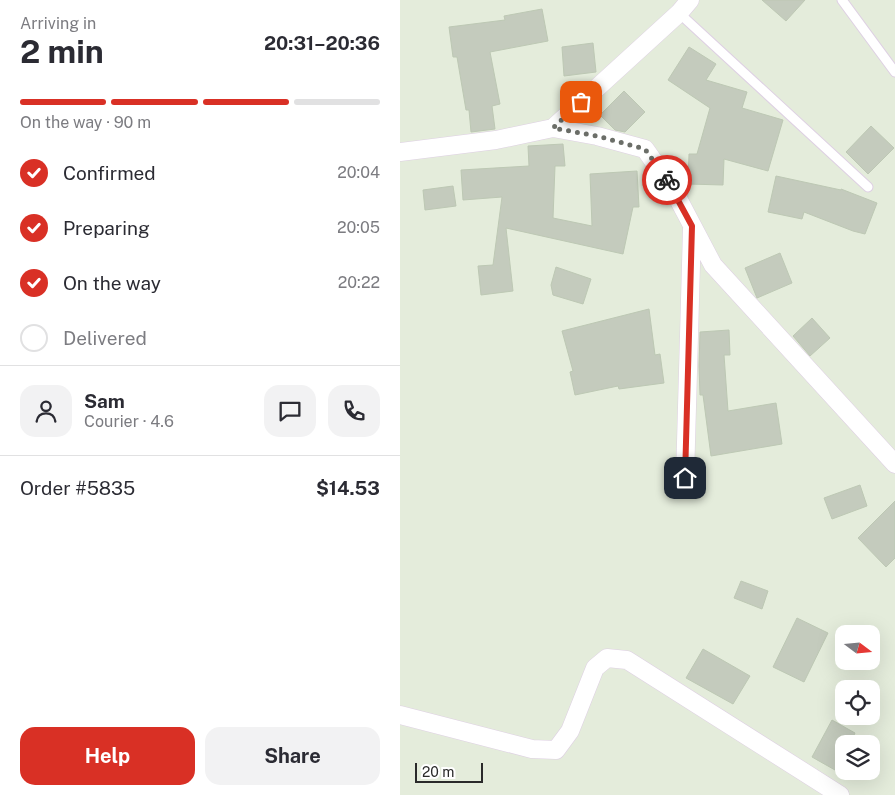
<!DOCTYPE html>
<html lang="en">
<head>
<meta charset="utf-8">
<style>
  :root { --surface:#fff; --page:#f2f2f3; --text:#2b2b33; --muted:#7c7c81; --line:#e1e1e2; --accent:#d93025 }
  body { margin:0; font-family:"Public Sans",sans-serif; background:var(--page); color:var(--text); height:100vh; display:flex; flex-direction:column; font-size:19px; white-space:nowrap }
  * { box-sizing:border-box; margin:0 }
  p { font-size:16px; color:var(--muted) }
  .icon { flex:none; width:28px; height:28px; fill:none; stroke:currentColor; stroke-width:2; stroke-linecap:round; stroke-linejoin:round }
  .map { position:relative; flex:1; overflow:hidden }
  .sheet { display:flex; flex-direction:column; background:var(--surface); width:400px }
  .sheet>* { flex:none }
  .needle { width:32px; rotate:106deg }
  .buttons { position:absolute; left:435px; top:625px; display:grid; gap:10px }
  .buttons a { display:grid; place-items:center; width:45px; height:45px; border-radius:10px; background:var(--surface); box-shadow:0 5px 20px #0002; font-size:25px }
  .scale { position:absolute; left:15px; bottom:12px; width:68px; box-sizing:border-box; padding-left:5px; border:2px solid #2a2a2a; border-top:0; font-size:14px; line-height:18px; white-space:nowrap; color:#2a2a2a; -webkit-text-stroke:4px #fff; paint-order:stroke }
  .pin { position:absolute; display:grid; place-items:center; width:42px; height:42px; color:#fff; margin:-21px; border-radius:10px; box-shadow:0 2px 8px #0006 }
  .courier { position:absolute; display:grid; place-items:center; width:50px; height:50px; margin:-25px; border:4px solid #d93025; border-radius:50%; background:#fff; color:#222; box-shadow:0 1px 6px #0007 }
  .head em { font-style:normal; font-weight:700 }
  .head div { display:flex; flex-direction:column-reverse }
  .head { display:flex; align-items:center; justify-content:space-between; height:85px; padding:0 20px }
  h1 { font-size:32px; font-weight:700; line-height:38px }
  .bar { display:grid; grid-template-columns:repeat(4,1fr); gap:8px 5px; align-content:center; height:60px; padding:0 20px }
  .bar i { height:6px; border-radius:4px; background:var(--line) }
  .bar .on { background:var(--accent) }
  .bar p { grid-column:span 4 }
  .line { display:flex; align-items:center; gap:12px; padding:0 20px; border-top:1px solid var(--line) }
  .line div { flex:1 }
  .round { display:grid; place-items:center; flex:none; width:52px; height:52px; border-radius:15px; background:var(--page) }
  ol { padding:0 20px; list-style:none }
  li { display:flex; align-items:center; gap:15px; height:55px }
  li p { margin-inline-start:auto }
  li .icon { padding:5px; border-radius:50%; background:var(--accent); color:#fff; stroke-width:4 }
  li:last-child { color:var(--muted) }
  li i { width:28px; height:28px; border:2px solid var(--line); border-radius:50% }
  .cta { display:flex; gap:10px; margin-top:auto; padding:10px 20px }
  .cta a { flex:1; height:58px; border-radius:15px; background:var(--accent); color:#fff; font-size:20px; font-weight:700; line-height:58px; text-align:center }
  .cta a+a { background:var(--page); color:var(--text) }
  main { display:flex; flex:1; min-height:0 }
  .map>svg:first-child { display:block }
  .building { fill:#c4cbbd; stroke:#bdc8b4 }
  .lines { fill:none; stroke-linecap:round; stroke-linejoin:round }
  .service-casing { stroke:#ded0e3; stroke-width:11 }
  .minor-casing { stroke:#ded0e3; stroke-width:19 }
  .service { stroke:#fff; stroke-width:9 }
  .minor { stroke:#fff; stroke-width:18 }
  .done { stroke:#6b6e68; stroke-width:5; stroke-dasharray:0 9 }
  .route { stroke:#d93025; stroke-width:6 }
</style>
</head>
<body>
<main>
<section class="sheet">
<div class="head"><div><h1>2 min</h1><p>Arriving in</p></div><em>20:31–20:36</em></div>
<div class="bar"><i class="on"></i><i class="on"></i><i class="on"></i><i></i><p>On the way · 90 m</p></div>
<ol>
<li><svg class="icon" aria-label="check" viewBox="0 0 24 24"><path d="M5 12l5 5 9-10"/></svg>Confirmed<p>20:04</p></li>
<li><svg class="icon" aria-label="check" viewBox="0 0 24 24"><path d="M5 12l5 5 9-10"/></svg>Preparing<p>20:05</p></li>
<li><svg class="icon" aria-label="check" viewBox="0 0 24 24"><path d="M5 12l5 5 9-10"/></svg>On the way<p>20:22</p></li>
<li><i></i>Delivered</li>
</ol>
<div class="line" style="height:90px"><a class="round"><svg class="icon" aria-label="person" viewBox="0 0 24 24"><circle cx="12" cy="8" r="4"/><path d="M4 21q1-7 8-7t8 7"/></svg></a><div><b>Sam</b><p>Courier · 4.6</p></div><a class="round"><svg class="icon" aria-label="chat" viewBox="0 0 24 24"><path d="M4 5h16v11H9l-5 4z"/></svg></a><a class="round"><svg class="icon" aria-label="phone" viewBox="0 0 24 24"><path d="M5 4h4l2 5-3 2q2 4 5 5l2-3 5 2v4C11 20 4 13 5 4z"/></svg></a></div>
<div class="line" style="height:65px"><div>Order #5835</div><b>$14.53</b></div>
<div class="cta"><a>Help</a><a>Share</a></div>
</section>
<div class="map">
<svg width="495" height="795" viewBox="0 0 495 795">
  <rect width="100%" height="100%" fill="#e4ecdb"/>
  <path class="building" d="M362 0H405L386 21Z
    M142 9 148 41 90 52 100 104 92 106 95 129 71 132 69 110H66L57 57H53L49 27 105 20 104 16Z
    M193 43 196 72 164 76 162 47Z
    M289 47 316 64 306 80 347 92 342 108 383 120 368 171 324 159 323 185 288 184 289 154H297L310 108 268 80Z
    M224 91 245 112 225 132 215 130 200 115Z
    M471 126 494 148 468 174 446 152Z
    M163 144 165 166H155L153 218 192 226 190 174 237 171 239 207H233L223 254 106 228 113 291 81 295 78 266 93 265 102 197 63 200 61 170 129 166 128 146Z
    M376 176 441 190V189L477 203 465 234 453 231 404 212 402 219 368 212Z
    M53 186 56 206 25 210 23 190Z
    M380 253 392 283 357 298 345 268Z
    M156 267 191 279 183 304 153 295 151 285Z
    M249 309 255 355 260 354 264 383 219 389 218 386 175 395 170 372 173 371 162 331Z
    M412 318 430 338 410 356 393 336Z
    M329 330 330 355H324L328 411 376 403 382 444 311 456 303 395H300L299 366 300 332Z
    M460 485 467 506 432 519 424 498Z
    M495 501V558L486 567 458 538Z
    M341 581 368 591 362 609 334 598Z
    M397 618 428 633 404 682 373 667Z
    M303 649 350 676 333 704 286 678Z
    M432 720 455 733 450 744H444V754L435 770 412 757Z"/>
  <g class="lines">
    <g class="service-casing">
      <path id="service" d="M442 0 495 72
        M279 13 468 187"/>
    </g>
    <g class="minor-casing">
      <path id="minor" d="M153 128 279 13 290 0
        M0 152 96 140 153 128 197 136 245 149 273 189 313 265 495 464
        M285 478 292 229
        M0 715 132 749 156 750 170 731 195 668 207 658 227 660 440 795"/>
    </g>
    <use href="#service" class="service"/>
    <use href="#minor" class="minor"/>
  </g>
  <g class="lines">
    <path class="done" d="M181 102 153 128 197 136 245 149 267 180"/>
    <path class="route" d="M267 180 292 226 285 478"/>
  </g>
</svg>
<div class="buttons">
<a><svg class="needle" viewBox="-14 -14 28 28"><path d="M0-13l5 13h-10z" fill="#e53935"/><path d="M0 13l5-13h-10z" fill="#7c7c81"/></svg></a>
<a><svg class="icon" aria-label="locate" viewBox="0 0 24 24"><circle cx="12" cy="12" r="6"/><path d="M12 2v4M12 18v4M2 12h4M18 12h4"/></svg></a>
<a><svg class="icon" aria-label="layers" viewBox="0 0 24 24"><path d="M12 4l9 5-9 5-9-5zM3 14l9 5 9-5"/></svg></a>
</div>
<div class="scale">20 m</div>
<div class="pin" style="left:181px;top:102px;background:#ea580c"><svg class="icon" aria-label="bag" viewBox="0 0 24 24"><path d="M5 8h14l-1 12H6zM9 8a3 3 0 0 1 6 0"/></svg></div>
<div class="pin" style="left:285px;top:478px;background:#1f2937"><svg class="icon" aria-label="home" viewBox="0 0 24 24"><path d="M3 11l9-7 9 7M6 9v11h12V9"/></svg></div>
<div class="courier" style="left:267px;top:180px"><svg class="icon" aria-label="bike" viewBox="0 0 24 24"><circle cx="6" cy="16" r="4"/><circle cx="18" cy="16" r="4"/><path d="M6 16l4-8h5l3 8M10 8l3 8H6M13 5h3"/></svg></div>
</div>
</main>
</body>
</html>
